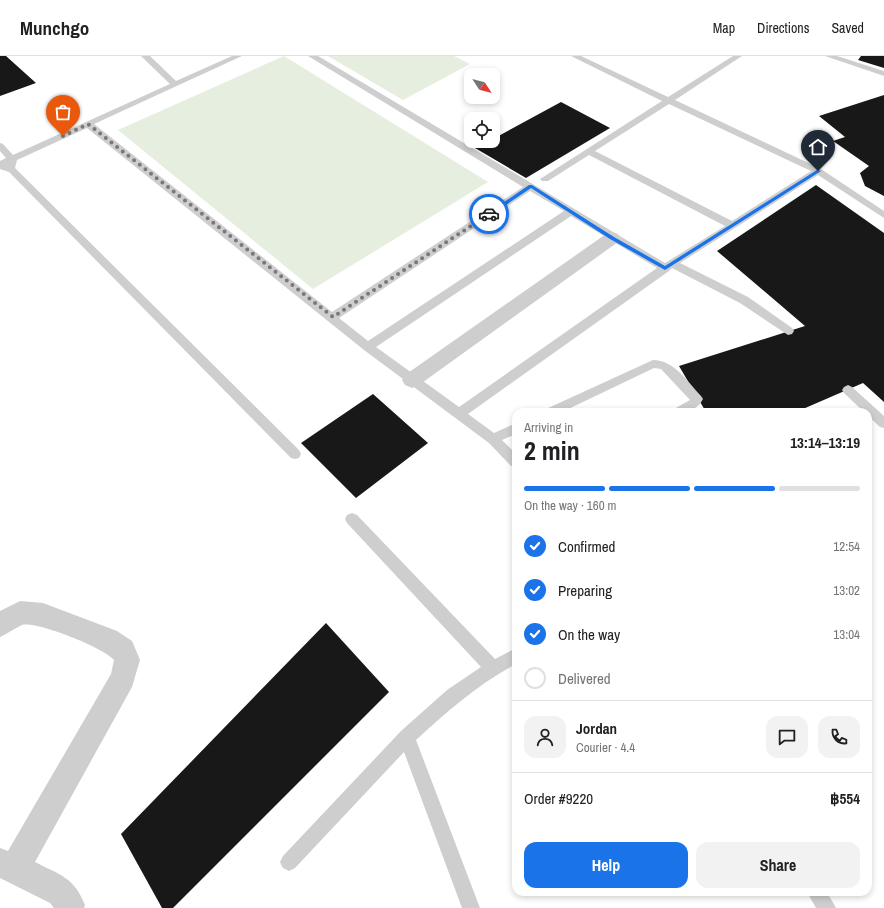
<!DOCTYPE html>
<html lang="en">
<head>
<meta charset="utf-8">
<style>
  :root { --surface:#fff; --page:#f2f2f2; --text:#202124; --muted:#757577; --line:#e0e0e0; --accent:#1a73e8 }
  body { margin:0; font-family:"Archivo Narrow",sans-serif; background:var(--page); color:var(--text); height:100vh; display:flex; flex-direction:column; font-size:15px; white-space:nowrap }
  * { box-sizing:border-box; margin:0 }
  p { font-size:13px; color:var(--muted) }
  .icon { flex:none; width:22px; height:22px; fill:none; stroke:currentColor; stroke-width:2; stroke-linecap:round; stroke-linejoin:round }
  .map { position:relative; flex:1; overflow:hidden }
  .details { position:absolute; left:512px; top:352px; width:360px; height:488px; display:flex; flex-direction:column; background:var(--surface); border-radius:12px; box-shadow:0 2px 6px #0003 }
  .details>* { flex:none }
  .needle { width:26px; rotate:126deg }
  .fabs { position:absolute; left:464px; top:12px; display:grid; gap:8px }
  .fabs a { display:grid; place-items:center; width:36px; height:36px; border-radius:8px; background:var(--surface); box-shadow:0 2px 6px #0003; font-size:20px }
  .pin { position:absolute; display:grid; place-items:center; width:34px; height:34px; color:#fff; margin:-41px -17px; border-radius:50% 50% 50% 0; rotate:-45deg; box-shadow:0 0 4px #0007 }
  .pin .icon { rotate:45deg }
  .courier { position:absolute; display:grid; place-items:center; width:40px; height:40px; margin:-20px; border:3px solid #1a73e8; border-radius:50%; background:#fff; color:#222; box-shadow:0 1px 5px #0007 }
  .overview em { font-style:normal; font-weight:700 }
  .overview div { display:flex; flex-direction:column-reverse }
  .overview { display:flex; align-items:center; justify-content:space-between; height:68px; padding:0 12px }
  h1 { font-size:26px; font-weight:700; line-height:30px }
  .bar { display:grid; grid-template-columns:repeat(4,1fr); gap:6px 4px; align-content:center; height:48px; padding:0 12px }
  .bar i { height:5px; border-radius:3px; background:var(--line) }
  .bar .current { background:var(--accent) }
  .bar p { grid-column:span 4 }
  .line { display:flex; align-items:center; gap:10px; padding:0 12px; border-top:1px solid var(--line) }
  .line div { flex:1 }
  .round { display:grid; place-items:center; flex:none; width:42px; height:42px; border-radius:12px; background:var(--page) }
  ol { padding:0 12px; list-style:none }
  li { display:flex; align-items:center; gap:12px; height:44px }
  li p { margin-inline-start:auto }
  li .icon { padding:4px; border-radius:50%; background:var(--accent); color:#fff; stroke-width:4 }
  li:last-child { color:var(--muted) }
  li i { width:22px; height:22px; border:2px solid var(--line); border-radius:50% }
  .button { display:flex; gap:8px; margin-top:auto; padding:8px 12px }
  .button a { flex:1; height:46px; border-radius:12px; background:var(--accent); color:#fff; font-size:16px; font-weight:700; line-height:46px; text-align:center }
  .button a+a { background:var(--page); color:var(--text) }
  header { display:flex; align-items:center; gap:24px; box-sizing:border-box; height:56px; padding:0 20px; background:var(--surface); border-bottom:1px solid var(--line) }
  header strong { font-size:19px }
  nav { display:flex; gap:22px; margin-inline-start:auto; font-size:14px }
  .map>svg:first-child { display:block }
  .green { fill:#e5eedf }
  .building { fill:#181818 }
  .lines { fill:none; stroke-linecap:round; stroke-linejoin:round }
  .lane { fill:#cecece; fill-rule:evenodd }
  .street { fill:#cecece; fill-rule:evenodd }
  .route { fill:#1a73e8 }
  .done { stroke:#797979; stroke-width:4; stroke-dasharray:0 7.2 }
</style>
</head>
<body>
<header>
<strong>Munchgo</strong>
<nav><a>Map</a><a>Directions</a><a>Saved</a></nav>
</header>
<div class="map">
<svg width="884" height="852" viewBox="0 0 884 852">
  <rect width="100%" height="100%" fill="#fff"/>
  <path class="green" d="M284 0 488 126 313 233 118 74Z
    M328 0H454L470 8 403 44Z"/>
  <path class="building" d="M0 0H6L36 27 0 40Z
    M861 0H884V12L858 4Z
    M884 39V140L865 130 860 117 869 110 833 85 845 81 819 60Z
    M561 46 610 72 526 122 475 92 489 85H493V83Z
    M816 129 884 177V346L863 327 796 356H706L679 310 805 270 717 195Z
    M373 338 428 387 356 442 301 387Z
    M326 567 389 636 173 852H162L121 778Z"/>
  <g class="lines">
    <path class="lane" d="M141 0H150L176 25 232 0H242L94 68 332 256 523 131 308 0H318L665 207 725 170 589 99 548 125H542L540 123 662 45 571 0H581L668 41 733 0H742L675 44 821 113 884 155V162L818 119 680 207 748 241 792 272 794 275 792 278 788 279 740 247 672 212 669 215 468 358 494 377 516 367V378L502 384 516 398V411L511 410 489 387 364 294 87 72 17 104 15 112 299 394 301 398 299 402 295 403 291 402 9 116 0 113V105L6 102 0 95V87L3 88 13 99 170 28ZM669 48 811 115 732 165 595 95ZM530 135 564 155 368 285 339 262ZM571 160 657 212 459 351 376 291Z
      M825 0H837L884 15V20Z
      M653 304C674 304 688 326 701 340L703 343C696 356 686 356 672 356L674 353 690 344 661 313 654 312 562 356H544L546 353Z
      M848 329 852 331 884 360V372L880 371 868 360V356H864L844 337 842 334 844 331Z
      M352 457 357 459 495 603 516 592V608C478 628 448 655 416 684L480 852H462L404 696 295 812 289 815 283 812 280 806 283 800 401 675 447 634 481 611 347 467 345 463 347 459Z
      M807 836H827L836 852H816Z"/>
    <path class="street" d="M612 176 618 178 620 182 618 186 419 329 412 332 405 329 402 324 405 319 606 178Z
      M20 545 43 547 117 575 132 585 140 604 132 631 35 806C60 819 74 821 85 849L84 852H54L50 847 0 822V792L8 795 111 618 114 604C104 592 37 565 22 569 15 572 7 578 0 581V555Z"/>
  </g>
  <path class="route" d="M817 114 821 115 665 214 610 183 531 132 491 159 487 158 529 129H532L614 181 665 210Z"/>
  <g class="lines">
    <path class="done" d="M63 80 88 68 333 261 489 158"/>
  </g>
</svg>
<div class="fabs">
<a><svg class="needle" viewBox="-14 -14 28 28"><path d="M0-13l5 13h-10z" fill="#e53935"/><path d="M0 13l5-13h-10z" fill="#757577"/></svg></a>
<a><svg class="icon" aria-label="locate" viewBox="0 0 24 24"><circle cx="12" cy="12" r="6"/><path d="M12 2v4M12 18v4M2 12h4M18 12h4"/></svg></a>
</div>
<div class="pin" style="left:63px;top:80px;background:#ea580c"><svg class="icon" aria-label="bag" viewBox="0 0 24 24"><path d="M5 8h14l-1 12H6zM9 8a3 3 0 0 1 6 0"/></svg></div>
<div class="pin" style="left:818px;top:115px;background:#1f2937"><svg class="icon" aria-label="home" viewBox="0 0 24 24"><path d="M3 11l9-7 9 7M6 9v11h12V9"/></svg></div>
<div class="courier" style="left:489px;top:158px"><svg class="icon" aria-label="car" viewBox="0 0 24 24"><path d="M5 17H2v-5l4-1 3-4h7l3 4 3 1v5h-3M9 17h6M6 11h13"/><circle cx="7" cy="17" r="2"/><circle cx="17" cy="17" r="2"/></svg></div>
<section class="details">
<div class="overview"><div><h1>2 min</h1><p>Arriving in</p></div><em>13:14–13:19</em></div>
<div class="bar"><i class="current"></i><i class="current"></i><i class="current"></i><i></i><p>On the way · 160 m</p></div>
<ol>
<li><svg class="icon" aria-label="check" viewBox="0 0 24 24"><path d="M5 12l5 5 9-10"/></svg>Confirmed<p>12:54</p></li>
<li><svg class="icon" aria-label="check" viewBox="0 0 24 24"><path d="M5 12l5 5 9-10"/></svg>Preparing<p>13:02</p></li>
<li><svg class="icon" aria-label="check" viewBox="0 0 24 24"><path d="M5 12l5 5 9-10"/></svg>On the way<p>13:04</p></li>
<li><i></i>Delivered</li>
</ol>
<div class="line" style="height:72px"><a class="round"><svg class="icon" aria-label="person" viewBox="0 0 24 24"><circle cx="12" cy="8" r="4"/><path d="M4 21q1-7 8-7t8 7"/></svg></a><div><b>Jordan</b><p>Courier · 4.4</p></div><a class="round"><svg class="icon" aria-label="chat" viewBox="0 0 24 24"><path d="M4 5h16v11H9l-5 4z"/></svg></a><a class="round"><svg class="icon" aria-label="phone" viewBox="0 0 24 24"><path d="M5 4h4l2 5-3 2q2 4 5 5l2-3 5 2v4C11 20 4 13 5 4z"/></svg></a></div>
<div class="line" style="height:52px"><div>Order #9220</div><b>฿554</b></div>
<div class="button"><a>Help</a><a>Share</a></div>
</section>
</div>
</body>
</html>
